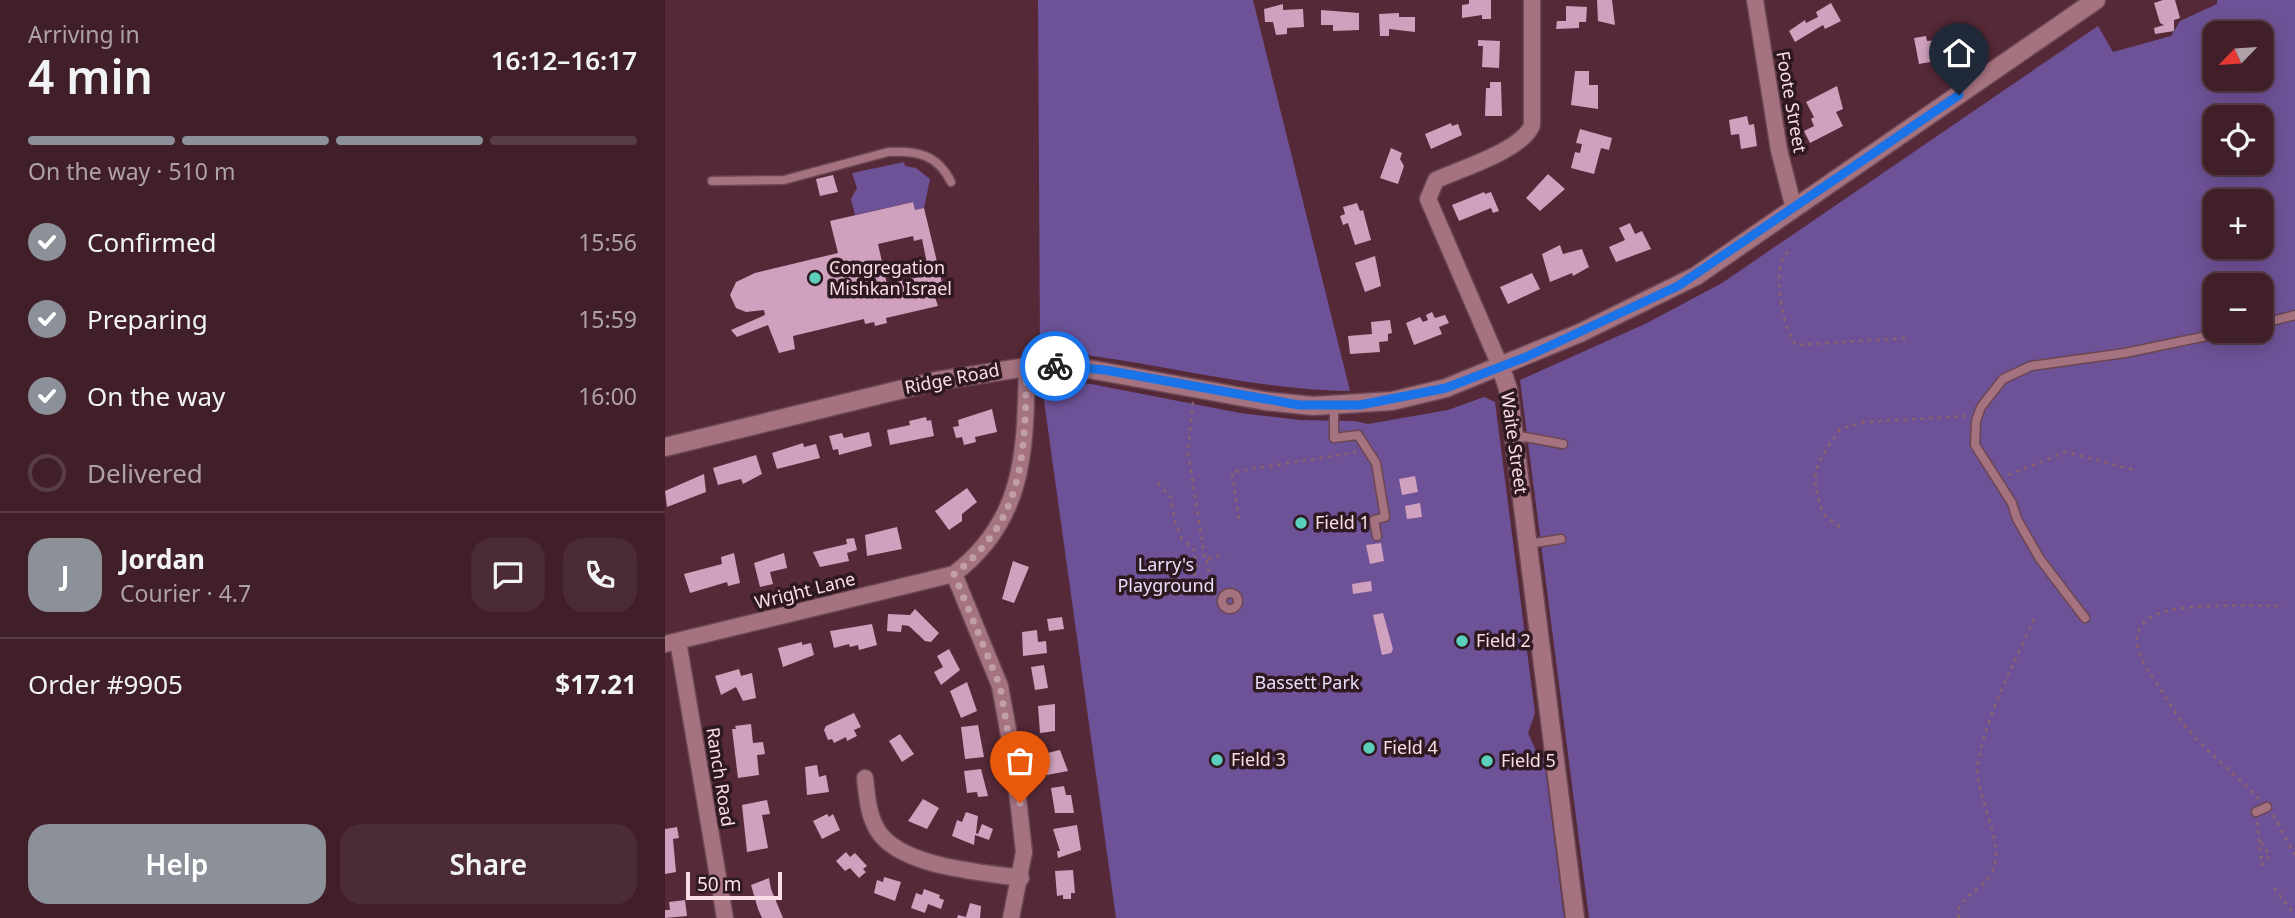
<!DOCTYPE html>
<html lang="en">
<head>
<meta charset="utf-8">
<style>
  :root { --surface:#401f29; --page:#4b2c35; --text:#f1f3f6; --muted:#aea2a8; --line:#593d46; --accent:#8c9099 }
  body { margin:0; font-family:"Noto Sans",sans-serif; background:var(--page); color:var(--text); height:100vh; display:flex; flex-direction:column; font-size:26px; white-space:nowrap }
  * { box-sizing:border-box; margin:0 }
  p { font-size:23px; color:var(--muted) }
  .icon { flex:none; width:38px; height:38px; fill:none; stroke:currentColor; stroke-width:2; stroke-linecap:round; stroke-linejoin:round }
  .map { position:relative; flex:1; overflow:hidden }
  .sheet { display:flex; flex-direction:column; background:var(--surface); width:665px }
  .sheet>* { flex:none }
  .needle { width:46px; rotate:245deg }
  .fabs { position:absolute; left:1538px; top:21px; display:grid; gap:14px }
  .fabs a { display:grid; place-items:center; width:70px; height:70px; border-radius:14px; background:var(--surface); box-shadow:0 4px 18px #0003,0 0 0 2px var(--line); font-size:35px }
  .scale { position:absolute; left:21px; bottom:18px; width:96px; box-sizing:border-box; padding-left:7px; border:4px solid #fbdee5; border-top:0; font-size:19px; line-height:24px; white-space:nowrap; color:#fbdee5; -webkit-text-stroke:5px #2d191f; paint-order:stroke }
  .pin { position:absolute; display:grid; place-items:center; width:60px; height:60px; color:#fff; margin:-72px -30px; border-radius:50% 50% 50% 0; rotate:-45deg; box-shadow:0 0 7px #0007 }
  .pin .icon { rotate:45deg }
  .courier { position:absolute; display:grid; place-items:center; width:70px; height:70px; margin:-35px; border:5px solid #1a73e8; border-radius:50%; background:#fff; color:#222; box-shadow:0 2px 9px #0007 }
  .head em { font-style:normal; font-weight:600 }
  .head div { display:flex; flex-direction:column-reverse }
  .head { display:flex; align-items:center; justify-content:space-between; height:119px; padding:0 28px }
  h1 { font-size:46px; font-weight:600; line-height:52px }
  .bar { display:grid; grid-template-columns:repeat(4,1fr); gap:10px 7px; align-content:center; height:84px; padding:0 28px }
  .bar i { height:9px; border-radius:5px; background:var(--line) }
  .bar .selected { background:var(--accent) }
  .bar p { grid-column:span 4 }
  .line { display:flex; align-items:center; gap:18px; padding:0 28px; border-top:2px solid var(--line) }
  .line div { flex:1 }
  .round { display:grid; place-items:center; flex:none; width:74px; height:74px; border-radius:21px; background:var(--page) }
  ol { padding:0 28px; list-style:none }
  li { display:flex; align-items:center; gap:21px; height:77px }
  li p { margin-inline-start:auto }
  li .icon { padding:7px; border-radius:50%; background:var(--accent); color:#fff; stroke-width:4 }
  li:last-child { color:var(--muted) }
  li i { width:38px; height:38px; border:4px solid var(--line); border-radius:50% }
  .button { display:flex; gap:14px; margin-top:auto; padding:14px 28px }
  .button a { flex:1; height:80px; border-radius:21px; background:var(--accent); color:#fff; font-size:28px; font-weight:600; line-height:80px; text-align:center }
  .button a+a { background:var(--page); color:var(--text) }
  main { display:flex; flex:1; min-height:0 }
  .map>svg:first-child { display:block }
  .green { fill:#6e5297; fill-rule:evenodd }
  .building { fill:#d0a1be; fill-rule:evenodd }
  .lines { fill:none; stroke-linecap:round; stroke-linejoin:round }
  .service-casing { stroke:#6b4652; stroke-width:11 }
  .minor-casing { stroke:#6b4652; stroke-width:19 }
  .tertiary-casing { stroke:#6b4652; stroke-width:21 }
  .secondary-casing { stroke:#6b4652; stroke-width:21 }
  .path { stroke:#8a636f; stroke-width:2.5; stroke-dasharray:3.5 5; stroke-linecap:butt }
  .service { stroke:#a57280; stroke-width:8 }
  .minor { stroke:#a57280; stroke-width:16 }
  .tertiary { stroke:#a57280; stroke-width:18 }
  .secondary { stroke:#a57280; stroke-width:18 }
  .done { stroke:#c19fa8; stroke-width:7; stroke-dasharray:0 12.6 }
  .route { stroke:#1a73e8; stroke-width:9 }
  .poi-dot { fill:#5bcebc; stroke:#2d191f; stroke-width:2.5 }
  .labels { text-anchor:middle; stroke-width:7; stroke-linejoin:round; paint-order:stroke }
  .street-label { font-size:18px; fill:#fbdee5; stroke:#2d191f }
  .poi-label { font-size:18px; fill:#fbdee5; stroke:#2d191f; text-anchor:start }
  .park-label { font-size:18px; fill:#e8dffb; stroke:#2d191f }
</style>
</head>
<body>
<main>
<section class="sheet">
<div class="head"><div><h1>4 min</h1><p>Arriving in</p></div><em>16:12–16:17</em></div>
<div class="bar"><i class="selected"></i><i class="selected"></i><i class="selected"></i><i></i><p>On the way · 510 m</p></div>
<ol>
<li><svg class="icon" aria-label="check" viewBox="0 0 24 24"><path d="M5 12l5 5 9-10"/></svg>Confirmed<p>15:56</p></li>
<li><svg class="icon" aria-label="check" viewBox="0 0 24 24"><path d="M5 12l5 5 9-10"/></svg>Preparing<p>15:59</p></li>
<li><svg class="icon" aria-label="check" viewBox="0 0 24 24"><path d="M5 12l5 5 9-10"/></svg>On the way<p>16:00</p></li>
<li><i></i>Delivered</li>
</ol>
<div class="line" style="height:126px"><b class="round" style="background:var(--accent);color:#fff">J</b><div><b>Jordan</b><p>Courier · 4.7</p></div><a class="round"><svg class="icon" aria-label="chat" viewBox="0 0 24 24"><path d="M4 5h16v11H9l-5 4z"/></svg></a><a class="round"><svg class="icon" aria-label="phone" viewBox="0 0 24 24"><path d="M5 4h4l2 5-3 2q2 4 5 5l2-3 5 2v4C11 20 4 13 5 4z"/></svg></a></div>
<div class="line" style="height:91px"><div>Order #9905</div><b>$17.21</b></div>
<div class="button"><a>Help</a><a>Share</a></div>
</section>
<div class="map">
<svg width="1630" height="918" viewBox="0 0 1630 918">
  <rect width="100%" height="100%" fill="#552937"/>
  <path class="green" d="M373 0H588L685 391C580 390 479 358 375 350Z
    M1552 0H1630V918H924L855 380 982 323 1057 283 1433 26 1448 52 1506 36 1515 21 1552 4ZM1550 33H1596V79H1550ZM1550 117H1596V163H1550ZM1550 201H1596V247H1550ZM1550 285H1596V331H1550Z
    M239 162 240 166 251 168 265 179 259 208 250 210 247 202 190 215 186 199 192 188 187 173Z
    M376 379 426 384 575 413 635 420 689 421 703 424 783 410 819 397 830 402 870 713 863 733 872 753 879 758 899 918H451Z"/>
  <path class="building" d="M804 0H826V19H817V15L797 18V5L804 4Z
    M932 0H947L950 25 933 21Z
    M1498 0H1510L1515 18 1509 20V31L1490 34 1489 28 1499 25 1495 23 1489 3Z
    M1166 3 1176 21 1160 29 1158 25 1130 42 1124 31 1140 20 1141 23 1153 17 1151 12Z
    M618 4V10L638 9 639 27 622 28V34L611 35 608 22H600L599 9Z
    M901 6 922 7 921 22H914V28L891 29 892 21H901Z
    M656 10 694 13V30L668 31V25H656Z
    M734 13V17H750V32L724 29V36H715L714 14Z
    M1261 36 1262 41 1272 40 1276 60 1254 64 1249 38Z
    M813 40 835 41 834 68 817 67 818 46H813Z
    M910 71H924V85H933V109L906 105Z
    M825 82H836L837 116H820L821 88H825Z
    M1172 86 1178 109 1171 112 1178 126 1145 143 1139 131 1149 126 1146 119 1149 117 1141 102Z
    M1082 116 1084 125 1089 124 1092 146 1076 149 1074 134 1066 135 1064 120Z
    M786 123 787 126 793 124 797 135 766 149 760 134Z
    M915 129 947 138 944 150 936 148 929 174 906 168 910 152 915 153 917 144 911 143Z
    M726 148 737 153 735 159 739 166 733 184 715 178Z
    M883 174 900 189 875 211 861 198Z
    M168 175 173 192 155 196 151 179Z
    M819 192 820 194 826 192 834 211 828 213 826 208 794 221 787 205Z
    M248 202 250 210 259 208 280 295 270 297 273 306 221 318 222 323 210 326 209 322 200 324 199 319 128 336 130 349 114 353 103 325 72 337 66 330 100 315 99 310 81 312 71 308 65 295 71 282 90 273 173 253 165 221ZM248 236 249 241 257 239 263 268 252 270 254 277 222 284 213 244Z
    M692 203 695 211 698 210 706 240 690 245 683 223 678 225 675 216 680 214 678 207Z
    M965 223 970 234 977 231 986 249 951 262 944 247 960 240 954 228Z
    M895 245 898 254 917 249 924 267 908 276 907 273 885 282 877 254Z
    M710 256 716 286 700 292 690 263Z
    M867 273 875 289 843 304 835 287Z
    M767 312 770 318 780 315 784 323 774 327 777 334 749 345 741 323 755 317 758 322 763 320 761 315Z
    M725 320 727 333 723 334V341L714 342 715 352 685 354 683 336 707 334 706 322Z
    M327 409 332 432 310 437 311 442 299 445 297 437 291 438 288 427 294 426 293 420Z
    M261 417 262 421 266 420 269 436 225 445 222 430 245 425 244 421Z
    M204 432 207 446 174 455 173 449 168 450 164 436 177 433 179 438Z
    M138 443 139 447 151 444 155 458 112 469 107 453Z
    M91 455 97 474 78 484 76 479 53 485 48 468Z
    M39 474 41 492 2 507 0 491Z
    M750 476 753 492 737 495 734 479Z
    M302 488 312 502 297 514V521L284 530 270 511Z
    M755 503 757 517 742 519 740 506Z
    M232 527 237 549 202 556 200 535Z
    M189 538 192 550 182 553 184 561 155 567 148 552 182 544 181 539Z
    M716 543 719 561 705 564 701 545Z
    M69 553 75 583 63 586 62 582 25 593 19 574 57 564 56 557Z
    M119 553 122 568 105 572 108 584 95 587 89 563Z
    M348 561 364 567 349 603 337 599Z
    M706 581 707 591 688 594 687 584Z
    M250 609 274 633 266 642 260 641 244 626 237 625 236 632 222 631 223 614 245 615Z
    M718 613 728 649 726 653 717 655 708 615Z
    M397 617 399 629 384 631 382 619Z
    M207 624 212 645 194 650 193 645 185 647 184 644 169 648 165 631Z
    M372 630 373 642 381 641 382 653 358 656 357 632Z
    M137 642V645L146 643 149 655 118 667 113 648Z
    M284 649 295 670 276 685 269 672 278 667 272 656Z
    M379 665 383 688 370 690 366 667Z
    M74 669 76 676 87 673 91 698 78 701 71 687 56 695 50 676Z
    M302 682 312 711 296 718 285 691Z
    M390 704V731L375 733 373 706Z
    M189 713 196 727 189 730 192 736 182 741 181 737 169 743 167 739 163 740 159 730 161 726Z
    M86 724 88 743 98 742 100 754 92 755 94 775 73 778 67 729H71L70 726Z
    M313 725 319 757 300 759 296 727Z
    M235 734 249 754 237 762 224 741Z
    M395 750 403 771 382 775 378 754Z
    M152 765 154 777 161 775 164 792 142 795 140 767Z
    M316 769 323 796 313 797 312 792 302 793 299 771Z
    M399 786 401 795H406L409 813H390L386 788Z
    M258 799 274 808 262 829 243 821Z
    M102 800 105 814 97 815 103 848 82 852 77 805Z
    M301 812 313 816 311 833 313 834 317 824 328 829 324 840 310 835 309 845 287 836 292 820 297 822Z
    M162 814 164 817 168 814 175 830 157 839 148 821Z
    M412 825 416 850 393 858 392 851H395L388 829Z
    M12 827 14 838 8 839 11 872 0 874V829Z
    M181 852 185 857 190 853 202 866 198 869 201 872 194 878 185 868 180 871 171 861Z
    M408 870 410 893H406V899H398V895L392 896 390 871Z
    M219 877 236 882 230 901 209 893 212 880 218 882Z
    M104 878 106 889 118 918H97L93 909 86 885Z
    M259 889 275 895 274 898 279 900 276 909 263 904 260 913 246 908 251 893 257 895Z
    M20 900 22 916 0 918V910H5L4 902Z
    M305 903 316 906 315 918H292L293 915 301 917Z"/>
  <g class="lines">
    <g class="service-casing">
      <path id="service" d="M47 181 119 180 223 152C252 150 273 155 286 182
        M1596 324 1630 315
        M669 406V438L693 435 711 463 720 517 709 520 712 536
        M849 435 898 444
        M863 544 896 539
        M557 601a8 8 0 1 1 16 0a8 8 0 1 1-16 0Z
        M1420 618 1375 559 1352 519 1347 503 1310 445 1311 421 1316 407 1338 379 1366 366 1460 353 1566 331
        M1591 812 1602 807"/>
    </g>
    <g class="minor-casing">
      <path id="minor" d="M1090 0 1114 150 1129 209
        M836 368 763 199 771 180C795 169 858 150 867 125V0
        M13 641 60 918
        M0 644 289 574
        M200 778C202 796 203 815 213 831 236 867 316 872 356 878
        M346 918 359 852 349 763 335 686 289 574C361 519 360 449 362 367"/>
    </g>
    <g class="tertiary-casing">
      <path id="tertiary" d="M836 368 843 389 910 918"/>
    </g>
    <g class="secondary-casing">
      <path id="secondary" d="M0 447 271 381 362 367 418 368 600 401 648 406 727 401 781 388 915 333 1031 276 1431 0"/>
    </g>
    <path class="path" d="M1123 252C1105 267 1118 330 1131 345L1243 338
      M528 402 523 452 540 559 560 555
      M1343 475 1401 452 1469 470
      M493 483 506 498 510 522 517 539 529 550 532 570 523 585
      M574 519 567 472 693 452
      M1175 527 1158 514C1143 469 1151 466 1175 429L1199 422 1301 416
      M542 560 546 588
      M1594 799C1571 774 1543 754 1521 727 1508 712 1500 694 1488 678 1476 662 1460 632 1486 617 1511 602 1589 606 1619 606
      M1608 815 1630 855
      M1592 822 1597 865 1605 856 1596 842
      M1609 888 1630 915
      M1294 918V906C1303 894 1317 888 1325 876 1345 847 1307 794 1313 762 1323 711 1349 664 1370 617"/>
    <use href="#service" class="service"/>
    <use href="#minor" class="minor"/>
    <use href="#tertiary" class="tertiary"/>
    <use href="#secondary" class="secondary"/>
  </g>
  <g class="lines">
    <path class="done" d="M355 803 335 686 289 574C362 518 359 450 362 367L390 366"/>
    <path class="route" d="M390 366 440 370 634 405H695L781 388 861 357 1013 286 1294 95"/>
  </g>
  <g class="poi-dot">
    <circle cx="150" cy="278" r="7"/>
    <circle cx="636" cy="523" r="7"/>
    <circle cx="797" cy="641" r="7"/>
    <circle cx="704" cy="748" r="7"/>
    <circle cx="552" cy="760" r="7"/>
    <circle cx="822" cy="761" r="7"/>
  </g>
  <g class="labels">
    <g class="street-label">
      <text transform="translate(1126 102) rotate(80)" y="6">Foote Street</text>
      <text transform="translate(287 379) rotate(-11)" y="6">Ridge Road</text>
      <text transform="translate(849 443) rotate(82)" y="6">Waite Street</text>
      <text transform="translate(140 591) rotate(-14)" y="6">Wright Lane</text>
      <text transform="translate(55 777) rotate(81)" y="6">Ranch Road</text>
    </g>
    <g class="poi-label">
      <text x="164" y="274">Congregation<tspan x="164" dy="21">Mishkan Israel</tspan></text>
      <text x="650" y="529">Field 1</text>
      <text x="811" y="647">Field 2</text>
      <text x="718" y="754">Field 4</text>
      <text x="566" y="766">Field 3</text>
      <text x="836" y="767">Field 5</text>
    </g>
    <g class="park-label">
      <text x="501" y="571">Larry's<tspan x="501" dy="21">Playground</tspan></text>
      <text x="642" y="689">Bassett Park</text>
    </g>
  </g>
</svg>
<div class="fabs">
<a><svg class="needle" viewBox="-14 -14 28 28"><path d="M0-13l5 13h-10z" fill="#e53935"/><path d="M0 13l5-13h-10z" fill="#aea2a8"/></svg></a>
<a><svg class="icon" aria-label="locate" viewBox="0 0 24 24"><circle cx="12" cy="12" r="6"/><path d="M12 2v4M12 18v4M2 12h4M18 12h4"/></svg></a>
<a>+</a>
<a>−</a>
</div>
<div class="scale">50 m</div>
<div class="pin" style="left:355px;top:803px;background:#ea580c"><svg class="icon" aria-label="bag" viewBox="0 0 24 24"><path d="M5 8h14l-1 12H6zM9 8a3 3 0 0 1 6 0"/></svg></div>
<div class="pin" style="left:1294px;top:95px;background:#1f2937"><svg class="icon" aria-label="home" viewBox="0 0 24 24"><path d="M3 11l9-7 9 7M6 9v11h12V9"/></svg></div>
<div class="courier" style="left:390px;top:366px"><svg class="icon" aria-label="bike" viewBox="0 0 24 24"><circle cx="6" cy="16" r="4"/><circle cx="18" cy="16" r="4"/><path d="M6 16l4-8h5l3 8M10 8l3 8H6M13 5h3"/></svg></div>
</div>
</main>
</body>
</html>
